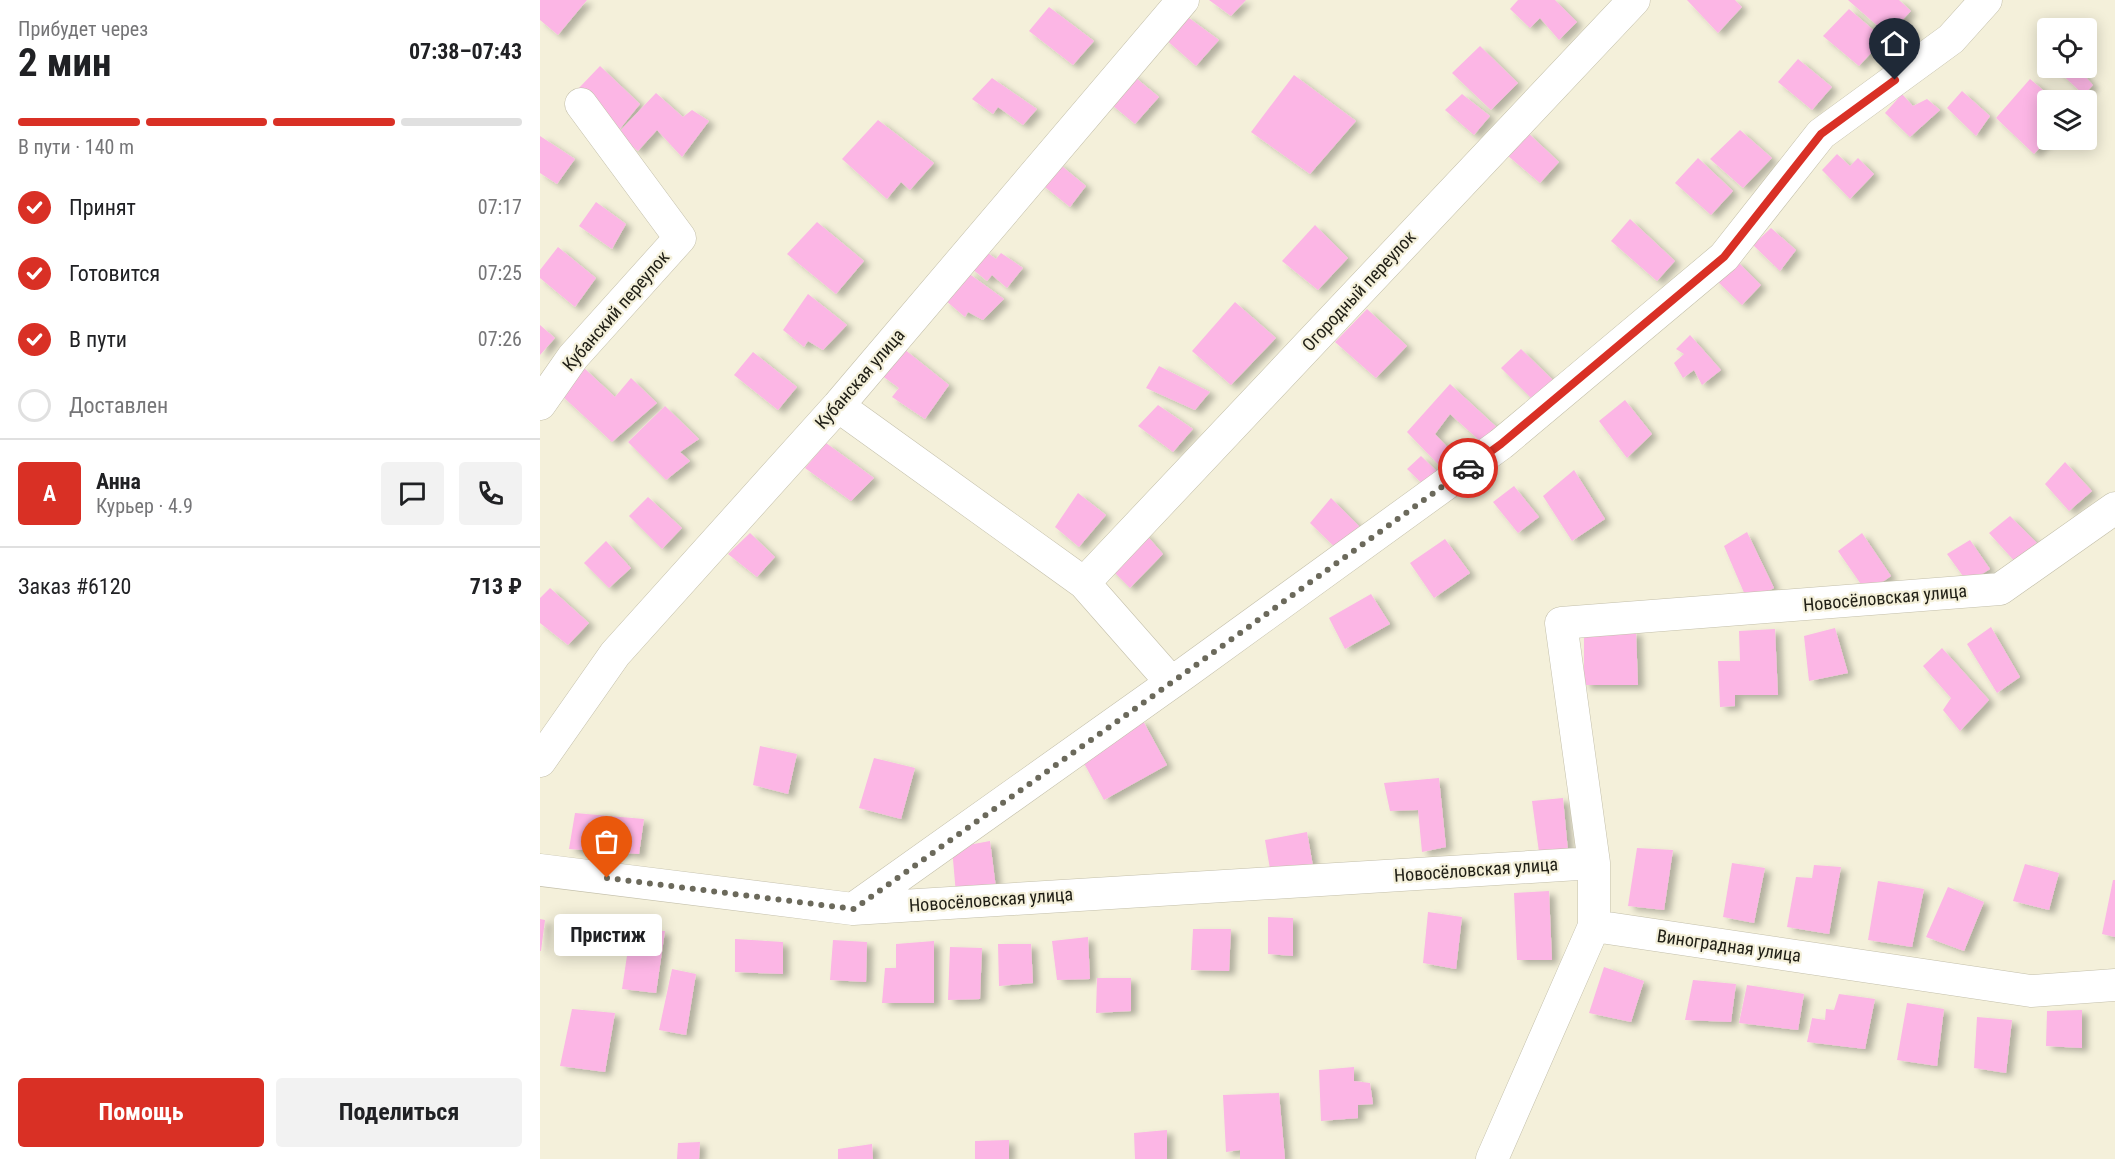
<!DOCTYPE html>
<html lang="ru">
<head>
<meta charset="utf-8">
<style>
  :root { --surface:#fff; --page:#f2f2f2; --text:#202124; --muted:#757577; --line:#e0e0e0; --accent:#d93025 }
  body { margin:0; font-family:"Roboto Condensed",sans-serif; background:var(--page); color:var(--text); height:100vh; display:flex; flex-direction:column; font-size:22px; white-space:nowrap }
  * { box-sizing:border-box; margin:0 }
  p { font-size:20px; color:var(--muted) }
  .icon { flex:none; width:33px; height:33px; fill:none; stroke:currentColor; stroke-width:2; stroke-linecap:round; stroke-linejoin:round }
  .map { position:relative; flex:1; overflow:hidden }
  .panel { display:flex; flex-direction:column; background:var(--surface); width:540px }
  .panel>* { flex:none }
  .tools { position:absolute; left:1497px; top:18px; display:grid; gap:12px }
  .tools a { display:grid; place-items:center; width:60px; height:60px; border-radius:6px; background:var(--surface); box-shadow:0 3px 15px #0003; font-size:30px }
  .pin { position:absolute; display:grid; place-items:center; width:51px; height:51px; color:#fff; margin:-62px -26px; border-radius:50% 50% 50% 0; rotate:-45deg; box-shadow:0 0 6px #0007 }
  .pin .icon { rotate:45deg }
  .courier { position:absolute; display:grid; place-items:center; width:60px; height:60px; margin:-30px; border:4px solid #d93025; border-radius:50%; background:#fff; color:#222; box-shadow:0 2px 8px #0007 }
  .bubble { position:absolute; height:42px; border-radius:6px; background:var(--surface); box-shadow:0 3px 15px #0003; font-size:20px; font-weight:700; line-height:42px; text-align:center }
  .head em { font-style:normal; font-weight:700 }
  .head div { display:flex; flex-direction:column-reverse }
  .head { display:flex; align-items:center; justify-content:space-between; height:102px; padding:0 18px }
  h1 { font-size:39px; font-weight:700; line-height:45px }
  .bar { display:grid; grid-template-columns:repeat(4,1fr); gap:9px 6px; align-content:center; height:72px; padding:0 18px }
  .bar i { height:8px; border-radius:4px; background:var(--line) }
  .bar .active { background:var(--accent) }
  .bar p { grid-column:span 4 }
  .line { display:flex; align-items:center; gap:15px; padding:0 18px; border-top:2px solid var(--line) }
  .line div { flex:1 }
  .round { display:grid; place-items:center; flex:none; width:63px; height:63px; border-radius:6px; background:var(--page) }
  ol { padding:0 18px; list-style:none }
  li { display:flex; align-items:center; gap:18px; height:66px }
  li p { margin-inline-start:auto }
  li .icon { padding:6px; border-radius:50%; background:var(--accent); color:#fff; stroke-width:4 }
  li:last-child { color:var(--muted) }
  li i { width:33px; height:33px; border:3px solid var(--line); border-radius:50% }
  .cta { display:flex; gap:12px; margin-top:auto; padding:12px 18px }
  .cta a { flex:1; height:69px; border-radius:6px; background:var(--accent); color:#fff; font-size:24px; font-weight:700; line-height:69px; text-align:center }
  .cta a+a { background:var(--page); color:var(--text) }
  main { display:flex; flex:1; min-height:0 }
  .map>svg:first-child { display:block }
  .building { fill:#fcb6e5; filter:url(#shadow) }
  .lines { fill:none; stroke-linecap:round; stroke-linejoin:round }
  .minor-casing { stroke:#c3bfaa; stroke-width:33 }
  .minor { stroke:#fff; stroke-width:32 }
  .done { stroke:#6b695b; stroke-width:6; stroke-dasharray:0 10.8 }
  .route { stroke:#d93025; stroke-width:8 }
  .labels { text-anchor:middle; stroke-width:4.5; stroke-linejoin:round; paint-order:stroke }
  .street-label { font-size:18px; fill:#212017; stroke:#f4f0da }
</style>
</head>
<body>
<main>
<section class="panel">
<div class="head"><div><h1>2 мин</h1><p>Прибудет через</p></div><em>07:38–07:43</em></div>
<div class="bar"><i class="active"></i><i class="active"></i><i class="active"></i><i></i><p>В пути · 140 m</p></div>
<ol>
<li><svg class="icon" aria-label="check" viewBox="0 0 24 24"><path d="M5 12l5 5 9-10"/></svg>Принят<p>07:17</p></li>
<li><svg class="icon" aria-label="check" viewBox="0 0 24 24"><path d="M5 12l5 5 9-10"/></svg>Готовится<p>07:25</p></li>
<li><svg class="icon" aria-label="check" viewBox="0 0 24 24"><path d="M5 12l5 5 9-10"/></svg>В пути<p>07:26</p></li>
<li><i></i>Доставлен</li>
</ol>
<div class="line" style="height:108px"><b class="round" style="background:var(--accent);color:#fff">А</b><div><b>Анна</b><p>Курьер · 4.9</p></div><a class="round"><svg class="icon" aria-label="chat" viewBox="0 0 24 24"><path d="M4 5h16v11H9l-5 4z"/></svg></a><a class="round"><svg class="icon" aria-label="phone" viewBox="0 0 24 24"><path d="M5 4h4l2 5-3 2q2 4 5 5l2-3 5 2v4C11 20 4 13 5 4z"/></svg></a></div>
<div class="line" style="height:78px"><div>Заказ #6120</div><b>713 ₽</b></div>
<div class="cta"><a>Помощь</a><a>Поделиться</a></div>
</section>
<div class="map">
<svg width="1575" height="1159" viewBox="0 0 1575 1159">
  <defs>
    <filter id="shadow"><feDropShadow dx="6" dy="4" stdDeviation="3" flood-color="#0004"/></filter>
  </defs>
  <rect width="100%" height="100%" fill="#f4f0da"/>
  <path class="building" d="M0 0H47L18 35 0 20Z
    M669 0H706L691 16Z
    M978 0H1015L1037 22 1019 40 1000 18 990 28 970 9Z
    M1147 0H1195L1202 7 1178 33Z
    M1308 0H1359L1371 11 1348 35Z
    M509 7 554 41 533 65 489 31Z
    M1309 9 1344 39 1319 66 1283 36Z
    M645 15 679 40 656 66 624 38Z
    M940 46 978 83 951 110 912 73Z
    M1258 59 1292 87 1272 110 1238 82Z
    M60 66 100 104 79 130 38 89Z
    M1515 68H1543L1540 71 1553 85 1544 95Z
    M590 73 619 97 595 124 566 100Z
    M754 75 816 121 770 174 711 132Z
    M452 78 497 109 483 125 458 107 453 114 432 99Z
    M1490 79 1515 100H1508V139L1494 154 1456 118Z
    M1422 91 1450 116 1436 136 1407 108Z
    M116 93 143 117 152 110 169 121 142 157 117 130 98 151 77 134Z
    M922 94 950 116 934 135 905 110Z
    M1362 94 1373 106 1387 99 1400 110 1370 137 1345 113Z
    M338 120 394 163 370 190 361 182 347 199 302 159Z
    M1200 130 1232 158 1203 188 1170 159Z
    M986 131 1019 162 1000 183 967 155Z
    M0 136 35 159 17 184 0 173Z
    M1297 154 1310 166 1318 158 1334 174 1310 199 1282 170Z
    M1158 158 1193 191 1171 215 1135 183Z
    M517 162 546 186 530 207 500 183Z
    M56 202 86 224 72 249 39 226Z
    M1090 219 1135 261 1117 281 1071 241Z
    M277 222 324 261 296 294 247 254Z
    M775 225 808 258 778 290 742 261Z
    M1231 228 1256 250 1240 271 1213 245Z
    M18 247 56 278 35 307 0 278V270Z
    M444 250 456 259 461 253 483 268 467 288 452 275 447 281 431 268Z
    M1196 260 1221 285 1202 305 1175 279Z
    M428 273 464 299 443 320 428 312 425 317 405 300Z
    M268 294 307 325 283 350 268 341 264 347 243 330Z
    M695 302 736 338 691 385 652 351Z
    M827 309 867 346 836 378 795 342Z
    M0 325 15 338 0 355Z
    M1150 335 1181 370 1162 385 1154 370 1143 378 1134 363 1144 354 1136 349Z
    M364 349 409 385 385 419 352 397 359 388 341 375Z
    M981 349 1014 381 995 402 961 368Z
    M213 352 257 387 238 410 194 375Z
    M619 366 670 392 655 410 606 388Z
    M43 367 75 397 91 378 117 403 72 442 19 393Z
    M910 384 963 433 950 450 910 414 895 434 927 468 916 483 867 432Z
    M1085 400 1112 434 1087 458 1059 421Z
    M618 405 653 429 633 452 598 426Z
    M125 406 159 439 140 452 150 461 126 480 88 442Z
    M286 443 334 478 311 501 265 468Z
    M881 456 910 484 897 498 867 469Z
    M1525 462 1552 491 1529 511 1505 484Z
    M1034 470 1065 519 1032 541 1003 496Z
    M974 486 999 517 978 533 953 502Z
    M538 493 566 515 539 547 515 527Z
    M108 497 142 528 122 549 89 516Z
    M791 498 832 539 808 560 770 523Z
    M1470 516 1499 545 1478 565 1449 533Z
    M603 531 623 554 590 588 569 567Z
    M1207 532 1234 588 1208 602 1184 546Z
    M210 533 235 557 217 577 188 554Z
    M1322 533 1351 576 1327 593 1298 551Z
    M905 539 930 573 894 598 870 563Z
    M1430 540 1450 569 1428 583 1407 554Z
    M66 541 91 568 69 588 44 563Z
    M10 588 49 623 28 645 0 623V598Z
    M831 594 850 624 805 649 789 618Z
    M1451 627 1480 677 1457 693 1427 644Z
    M1295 628 1308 673 1269 681 1264 636Z
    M1235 629 1238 695H1195V706L1180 707 1178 661H1200L1199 631Z
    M1096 631 1098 685H1044V635Z
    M1402 648 1449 700 1420 731 1403 710 1411 698 1383 666Z
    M602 719 627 765 564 800 539 754Z
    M220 746 257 754 248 794 213 785Z
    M334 758 375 768 361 819 319 808Z
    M899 778 906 847 882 852 878 810 850 811 844 783Z
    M1023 798 1028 851 999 852 992 801Z
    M35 813 104 819 99 854 29 849Z
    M767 832 773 866 730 869 725 840Z
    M450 841 456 888 416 894 412 848Z
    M1097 848 1133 850 1124 910 1088 906Z
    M1192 863 1225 868 1214 923 1183 917Z
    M1485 864 1519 873 1509 910 1473 901Z
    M1274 865 1301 867 1289 934 1247 927 1256 877 1272 878Z
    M1573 880H1575V937L1562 934Z
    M1338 881 1384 889 1372 947 1328 940Z
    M1408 887 1444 902 1424 951 1386 937Z
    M1009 891 1012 960H977L974 893Z
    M888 912 922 917 916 969 883 963Z
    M728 917 753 918V956L728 954Z
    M0 919 5 920 1 951H0Z
    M91 929 125 931 116 993 82 989Z
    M653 929H691L689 971 651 970Z
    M548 937 550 979 517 980 512 941Z
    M195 939 243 942V974L195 972Z
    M293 940 327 942 326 982 290 980Z
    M394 941V1003H342L345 968H356V944Z
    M458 944H491L493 983 459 986Z
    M410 947 442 948 440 999 408 1000Z
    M1064 967 1104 981 1091 1022 1049 1013Z
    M132 969 156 974 146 1035 119 1030Z
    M557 978H591V1011L556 1013Z
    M1153 980 1196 984 1191 1022 1145 1020Z
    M1207 985 1264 994 1258 1030 1199 1023Z
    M1299 994 1335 999 1325 1049 1267 1042 1272 1018 1285 1020 1286 1009 1294 1010Z
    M1367 1003 1404 1009 1397 1066 1357 1060Z
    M32 1009 75 1013 65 1072 20 1066Z
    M1542 1010V1048L1506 1046 1507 1011Z
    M1437 1017 1472 1020 1466 1073 1434 1068Z
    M814 1067V1081L830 1083 833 1104 818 1105V1118L781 1121 779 1070Z
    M739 1093 745 1159H700V1150L686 1152 683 1095Z
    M627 1130V1159H595L594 1133Z
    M469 1140V1159H435V1141Z
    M160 1142 159 1159H137L138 1143Z
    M332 1144 333 1159H298V1149Z"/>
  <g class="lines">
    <g class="minor-casing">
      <path id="minor" d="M0 404 33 357 140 238 41 104
        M298 406 544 583 631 682
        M544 583 1094 0
        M0 761 75 654 298 406 643 0
        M0 870 313 909 1054 863 1021 623 1460 589 1575 508
        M313 909 645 673 961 444 1184 257 1281 134 1411 39 1446 0
        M1054 926 1491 991 1575 985
        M952 1159 1054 926V863"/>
    </g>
    <use href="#minor" class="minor"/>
  </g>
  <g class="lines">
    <path class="done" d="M67 878 314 909 645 673 928 468"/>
    <path class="route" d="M928 468 961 444 1184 257 1281 134 1355 80"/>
  </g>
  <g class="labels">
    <g class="street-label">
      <text transform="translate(819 291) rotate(-47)" y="6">Огородный переулок</text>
      <text transform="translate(76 311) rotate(-49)" y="6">Кубанский переулок</text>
      <text transform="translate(320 379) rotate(-49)" y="6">Кубанская улица</text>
      <text transform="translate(1345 598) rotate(-5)" y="6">Новосёловская улица</text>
      <text transform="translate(936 870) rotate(-4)" y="6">Новосёловская улица</text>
      <text transform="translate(451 900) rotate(-4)" y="6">Новосёловская улица</text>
      <text transform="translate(1189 946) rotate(8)" y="6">Виноградная улица</text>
    </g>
  </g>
</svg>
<div class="tools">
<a><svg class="icon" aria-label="locate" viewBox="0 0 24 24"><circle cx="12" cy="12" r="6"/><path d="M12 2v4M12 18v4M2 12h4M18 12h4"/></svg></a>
<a><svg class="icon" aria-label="layers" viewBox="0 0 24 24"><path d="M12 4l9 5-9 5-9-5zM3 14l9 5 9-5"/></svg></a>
</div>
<div class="pin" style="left:67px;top:878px;background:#ea580c"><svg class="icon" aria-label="bag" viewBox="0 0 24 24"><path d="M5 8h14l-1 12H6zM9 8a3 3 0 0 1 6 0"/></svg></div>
<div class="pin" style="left:1355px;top:80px;background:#1f2937"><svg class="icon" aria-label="home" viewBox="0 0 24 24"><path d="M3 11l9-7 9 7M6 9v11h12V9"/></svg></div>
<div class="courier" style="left:928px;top:468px"><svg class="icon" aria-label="car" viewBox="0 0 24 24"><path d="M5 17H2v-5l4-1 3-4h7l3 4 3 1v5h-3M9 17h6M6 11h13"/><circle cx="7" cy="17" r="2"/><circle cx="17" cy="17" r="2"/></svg></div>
<div class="bubble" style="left:14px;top:914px;width:108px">Пристиж</div>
</div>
</main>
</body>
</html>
